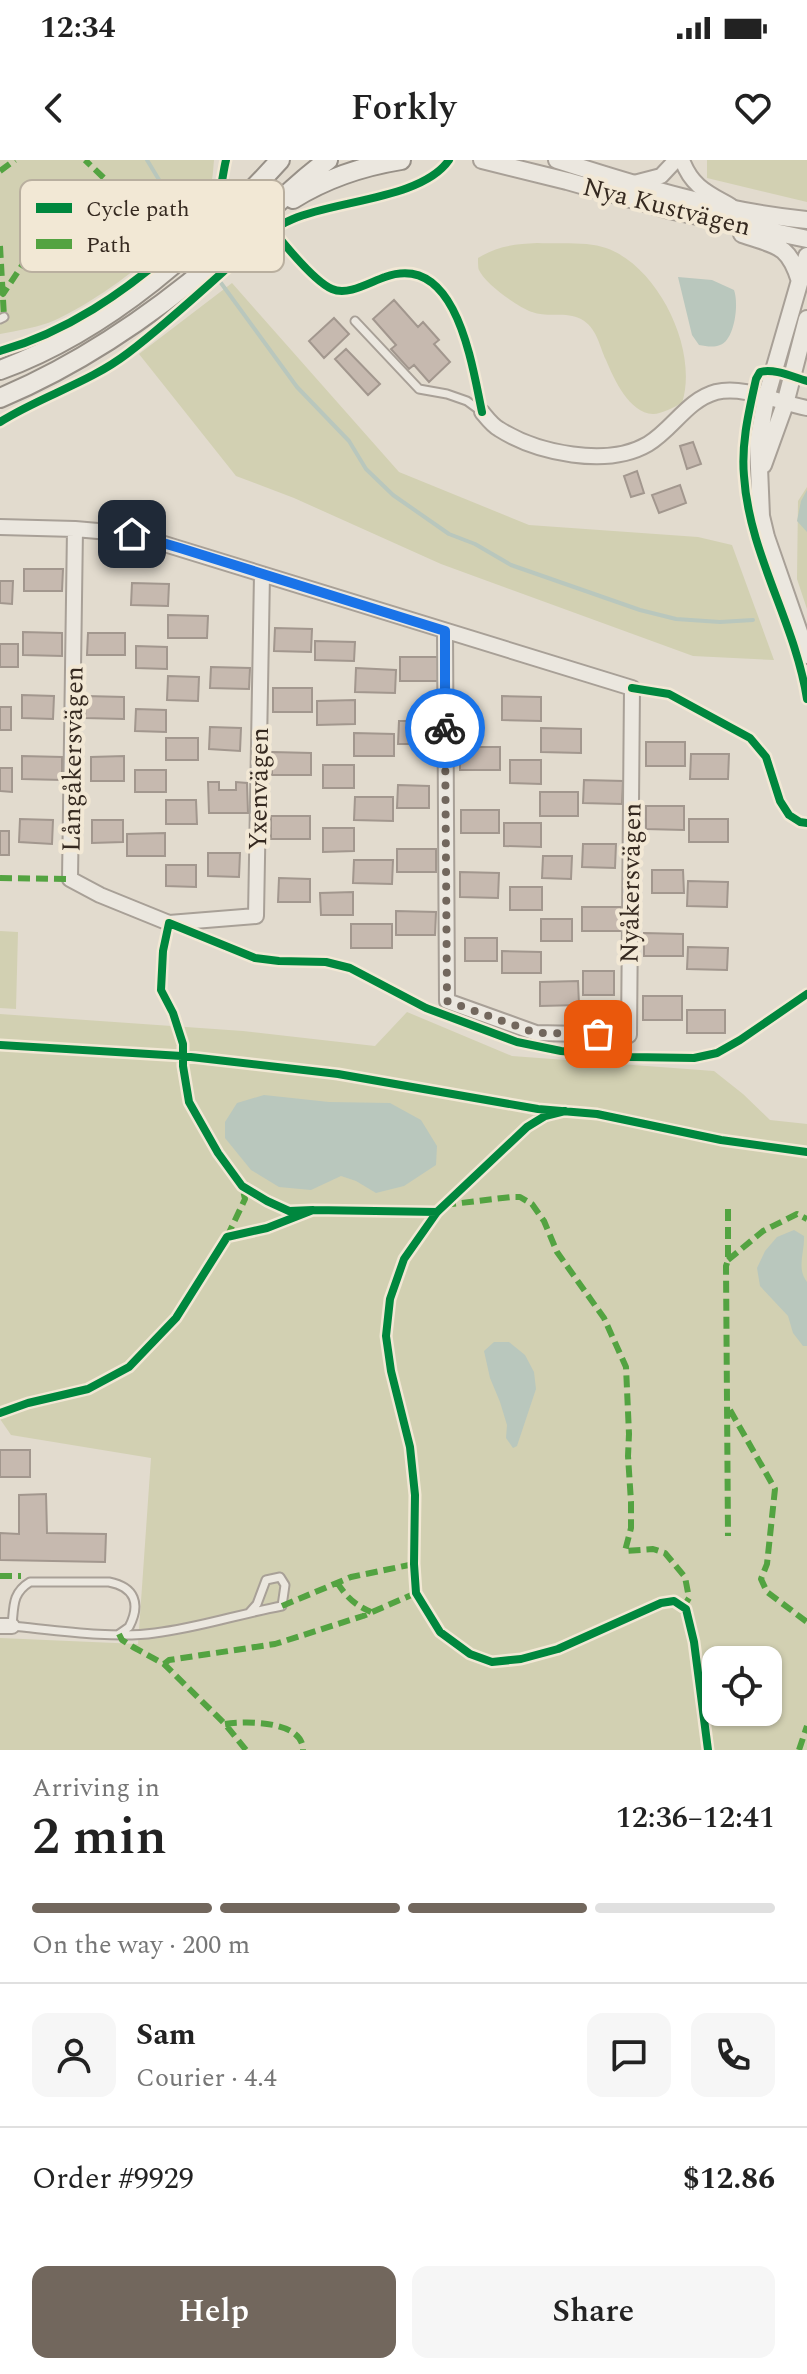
<!DOCTYPE html>
<html lang="en">
<head>
<meta charset="utf-8">
<style>
  :root { --surface:#fff; --page:#f6f6f6; --text:#222; --muted:#767676; --line:#e0e0e0; --accent:#72675d }
  body { margin:0; font-family:Spectral,serif; background:var(--page); color:var(--text); height:100vh; display:flex; flex-direction:column; font-size:30px; white-space:nowrap }
  * { box-sizing:border-box; margin:0 }
  p { font-size:26px; color:var(--muted) }
  .icon { flex:none; width:44px; height:44px; fill:none; stroke:currentColor; stroke-width:2; stroke-linecap:round; stroke-linejoin:round }
  .map { position:relative; height:1590px; overflow:hidden }
  .side { display:flex; flex-direction:column; background:var(--surface); flex:1 }
  .side>* { flex:none }
  .fabs { position:absolute; left:702px; top:1486px; display:grid; gap:16px }
  .fabs a { display:grid; place-items:center; width:80px; height:80px; border-radius:16px; background:var(--surface); box-shadow:0 2px 6px #0004; font-size:40px }
  .pin { position:absolute; display:grid; place-items:center; width:68px; height:68px; color:#fff; margin:-34px; border-radius:16px; box-shadow:0 4px 12px #0006 }
  .courier { position:absolute; display:grid; place-items:center; width:80px; height:80px; margin:-40px; border:6px solid #1a73e8; border-radius:50%; background:#fff; color:#222; box-shadow:0 2px 10px #0007 }
  .head em { font-style:normal; font-weight:600 }
  .head div { display:flex; flex-direction:column-reverse }
  .head { display:flex; align-items:center; justify-content:space-between; height:136px; padding:0 32px }
  h1 { font-size:52px; font-weight:600; line-height:60px }
  .bar { display:grid; grid-template-columns:repeat(4,1fr); gap:12px 8px; align-content:center; height:96px; padding:0 32px }
  .bar i { height:10px; border-radius:6px; background:var(--line) }
  .bar .active { background:var(--accent) }
  .bar p { grid-column:span 4 }
  .line { display:flex; align-items:center; gap:20px; padding:0 32px; border-top:2px solid var(--line) }
  .line div { flex:1 }
  .round { display:grid; place-items:center; flex:none; width:84px; height:84px; border-radius:16px; background:var(--page) }
  .action { display:flex; gap:16px; margin-top:auto; padding:16px 32px }
  .action a { flex:1; height:92px; border-radius:16px; background:var(--accent); color:#fff; font-size:32px; font-weight:600; line-height:92px; text-align:center }
  .action a+a { background:var(--page); color:var(--text) }
  .status { display:flex; justify-content:space-between; align-items:center; height:56px; padding:0 40px; background:var(--surface); direction:ltr }
  .status svg { height:22px; fill:currentColor }
  header { display:flex; justify-content:space-between; align-items:center; height:104px; padding:0 32px; background:var(--surface); font-size:36px; font-weight:600 }
  .map>svg:first-child { display:block }
  .green { fill:#d2d0b2; fill-rule:evenodd }
  .water { fill:#b9c7bd }
  .lines { fill:none; stroke-linecap:round; stroke-linejoin:round }
  .stream { stroke:#b9c7bd; stroke-width:4 }
  .building { fill:#c6b9af; stroke:#a2978e; stroke-width:2 }
  .service-casing { stroke:#a8a097; stroke-width:11 }
  .minor-casing { stroke:#a8a097; stroke-width:18 }
  .tertiary-casing { stroke:#a8a097; stroke-width:20 }
  .secondary-casing { stroke:#979087; stroke-width:22 }
  .service { stroke:#ebe7df; stroke-width:7 }
  .minor { stroke:#ebe7df; stroke-width:14 }
  .tertiary { stroke:#ebe7df; stroke-width:16 }
  .secondary { stroke:#ebe7df; stroke-width:18 }
  .quiet { stroke:#53a341; stroke-width:6; stroke-dasharray:12 6; stroke-linecap:butt }
  .cycleway-casing { stroke:#f2e8d5; stroke-width:13 }
  .cycleway { stroke:#00873e; stroke-width:8 }
  .done { stroke:#72675d; stroke-width:8; stroke-dasharray:0 14.4 }
  .route { stroke:#1a73e8; stroke-width:10 }
  .labels { text-anchor:middle; stroke-width:8; stroke-linejoin:round; paint-order:stroke }
  .street-label { font-size:26px; fill:#352920; stroke:#f2e8d5 }
  .key { fill:#f2e8d5; stroke:#b9af9f; stroke-width:2 }
  .key-label { font-size:22px; fill:#352920 }
</style>
</head>
<body>
<div class="status"><b>12:34</b><svg viewBox="0 0 49 12"><path d="M0 12V9h3v3zM5 12V6h3v6zM10 12V3h3v9zM15 12V0h3v12zM26 1h20v11H26zM47 4h2v5h-2z"/></svg></div>
<header><svg class="icon" aria-label="back" viewBox="0 0 24 24"><path d="M15 5l-7 7 7 7"/></svg>Forkly<svg class="icon" aria-label="heart" viewBox="0 0 24 24"><path d="M12 20l-8-8c-3-5 5-10 8-4 3-6 11-1 8 4z"/></svg></header>
<div class="map">
<svg width="807" height="1590" viewBox="0 0 807 1590">
  <rect width="100%" height="100%" fill="#e2dbce"/>
  <path class="green" d="M0 0H214C213 10 213 21 209 30 190 75 93 146 48 163 33 168 16 171 0 174Z
    M707 0H807V42L707 18Z
    M537 83C557 84 588 81 606 88 658 106 699 190 682 243 674 247 662 254 653 254 629 253 614 219 606 200 599 185 597 168 581 159 566 151 547 158 532 152 518 147 485 124 479 110 478 109 478 100 478 98 497 86 515 84 537 83Z
    M232 123 399 312 529 365 698 377 732 385 774 500 693 496 441 404 294 338 236 316 139 194Z
    M807 327V449L797 419 798 341Z
    M0 771 18 772 16 849 0 848Z
    M407 852 512 896 714 911 743 934 770 960 807 964V1590H0V1478L138 1484 151 1298 11 1275 0 1259V854L243 871 375 886ZM716 1500H768V1552H716Z"/>
  <path class="water" d="M678 117 712 120 734 130C739 143 735 180 720 185 713 188 706 186 699 185L692 175Z
    M807 330V372L797 361 801 341Z
    M264 935 329 942 390 943 421 960 437 986 436 1005 404 1026 376 1033 356 1021 341 1016 311 1030 279 1027 251 1010 225 978V962L237 943Z
    M794 1070 804 1076C805 1092 796 1108 807 1122V1186H803L793 1173 788 1156 760 1126 757 1108 765 1091 777 1077Z
    M494 1182H509L525 1195 534 1212 536 1229 517 1286 513 1288 506 1278 507 1265 500 1242 490 1218 484 1191Z"/>
  <g class="lines">
    <path class="stream" d="M147 0 187 66
      M221 123 297 227 349 281 366 309 393 335 449 374 475 384 511 405 640 450 676 459 720 462 753 460"/>
  </g>
  <path class="building" d="M394 140 418 167 423 162 439 180 434 184 450 202 429 222 414 205 409 209 391 189 396 185 373 159Z
    M334 158 349 174 324 198 309 181Z
    M346 189 380 224 368 235 335 199Z
    M693 282 701 304 687 309 680 286Z
    M637 311 644 333 631 337 624 316Z
    M680 325 686 343 659 353 652 335Z
    M24 409H63L62 431H24Z
    M0 421H13L12 444 0 443Z
    M132 423 169 424 168 446 131 445Z
    M168 455 208 456 207 478H168Z
    M275 468 312 469 311 492 274 491Z
    M23 472 62 473V496L23 495Z
    M88 473H125V495H87Z
    M315 481 355 482 354 501 315 500Z
    M0 484H18V507H0Z
    M136 486 167 487V509L136 508Z
    M400 497H439V521H400Z
    M211 507 250 508 249 529 210 528Z
    M356 508 396 510 395 533 355 532Z
    M168 516 199 517 198 541 167 540Z
    M273 528H312V552H273Z
    M22 535 54 536 53 559 22 558Z
    M86 536 124 537V559L85 558Z
    M502 536 541 537V561L502 560Z
    M355 540V564L317 565V541Z
    M0 547H11V570H0Z
    M136 549 166 550V572L135 571Z
    M399 561H431L430 584H398Z
    M210 567 241 568 240 591 209 589Z
    M541 568 581 569V593L541 592Z
    M354 573 394 574V596H354Z
    M166 578H198V600H166Z
    M646 582H685V606H646Z
    M460 587H500V610H460Z
    M272 592 311 593V615H272Z
    M691 594H729L728 619H690Z
    M22 596 62 597V620L22 619Z
    M124 596V621H91V597Z
    M510 600H541V624L510 623Z
    M323 605H354V628H323Z
    M0 608H12V632L0 631Z
    M135 610H166V632H135Z
    M584 620 623 621 622 644 583 643Z
    M208 622H219V630H236V622L247 623 248 653H209Z
    M398 625 429 626V648H397Z
    M540 632H578V656H540Z
    M355 637H393V661L354 660Z
    M166 640H196L197 664H166Z
    M646 646H684V670L646 669Z
    M461 650H499V673H461Z
    M271 656H310V679H271Z
    M20 659 53 660 52 684 19 682Z
    M689 659H728V682H689Z
    M92 660H123V682L92 683Z
    M504 663H541V687L504 686Z
    M323 668H354V691L323 692Z
    M0 671H9V695H0Z
    M165 673V696H127V674Z
    M583 684H616L615 708 582 707Z
    M397 689H436V712H397Z
    M208 693H240L239 717 208 716Z
    M543 696H572L571 719 542 718Z
    M354 700H393L392 724 353 723Z
    M166 705H196V727L166 726Z
    M652 710H683L684 733H652Z
    M460 712 499 713 498 738 460 737Z
    M279 718 310 719V742H278Z
    M688 721 728 722 727 747 687 746Z
    M510 727H542V750H510Z
    M353 732V755H321L320 733Z
    M582 747H621V771H582Z
    M396 751 436 752 435 775H396Z
    M541 759H572V781H541Z
    M351 764H392V788H351Z
    M644 773 683 774V796H644Z
    M465 778H497V801H465Z
    M688 787 728 788 727 810 687 809Z
    M502 791 541 792V813H502Z
    M583 811H614V835H583Z
    M578 821 579 845 540 846V822Z
    M643 836H682V860H643Z
    M687 850H725V873H687Z
    M0 1290H30V1317H0Z
    M46 1334 47 1373 106 1374 105 1402 0 1400V1373L19 1374V1335Z"/>
  <g class="lines">
    <g class="service-casing">
      <path id="service" d="M0 159 4 157
        M355 161 419 229 447 234 467 241 482 252
        M119 1474 129 1467C141 1444 135 1427 109 1422H30C12 1433 14 1446 12 1466 54 1470 114 1479 155 1473 198 1468 239 1454 282 1446L285 1425 280 1417 266 1420 257 1444 249 1453"/>
    </g>
    <g class="minor-casing">
      <path id="minor" d="M682 0C692 27 708 33 731 46
        M634 23 661 16 676 0
        M482 252C487 258 492 265 499 269 537 293 607 308 648 284 673 269 687 240 716 232 744 225 779 243 807 248
        M0 367 75 369 132 374 632 528 629 875 536 873 447 841 445 471
        M75 369 70 719 100 735 169 763 256 756 262 414
        M0 1466H12"/>
    </g>
    <g class="tertiary-casing">
      <path id="tertiary" d="M482 0 567 21 669 50 807 79
        M557 0C638 26 722 52 807 60
        M742 74C776 86 788 83 800 121
        M807 96 766 238 758 283 761 356 766 377 807 495
        M763 305 785 244 807 159"/>
    </g>
    <g class="secondary-casing">
      <path id="secondary" d="M293 39C325 19 364 6 401 0
        M0 210C110 170 203 85 280 0
        M0 238C81 204 151 156 218 99 255 67 288 29 328 0"/>
    </g>
    <use href="#service" class="service"/>
    <use href="#minor" class="minor"/>
    <use href="#tertiary" class="tertiary"/>
    <use href="#secondary" class="secondary"/>
    <path class="quiet" d="M0 11 15 0
      M0 86 4 157
      M0 131 3 134 31 92 106 20 85 0
      M0 718 70 719
      M444 1045 511 1037H520L532 1044 544 1061 557 1092 604 1158 626 1207 629 1274 628 1296 631 1342V1368L625 1391 653 1389 665 1393 685 1417 689 1438 683 1448
      M728 1049V1100L726 1106 728 1376
      M227 1077 245 1039 242 1026
      M728 1100 763 1071 797 1054 807 1059
      M730 1250 775 1329 767 1404 761 1419 767 1432 807 1462
      M0 1416H21
      M337 1422C346 1437 355 1445 371 1452
      M282 1446 351 1417 414 1404
      M119 1474 122 1480 133 1487 164 1504 225 1564 246 1590
      M164 1504 169 1500 275 1484 363 1456 416 1433
      M225 1564C245 1561 303 1560 303 1590
      M799 1590 807 1566"/>
    <g class="cycleway-casing">
      <path id="cycleway" d="M272 69C284 84 315 122 332 129 348 136 370 122 385 117 457 91 472 206 482 252
        M0 191C67 172 123 133 175 88 188 76 204 63 213 48 222 33 222 16 226 0
        M807 221C793 217 774 208 760 212L756 219C749 251 741 283 744 316 749 394 795 462 807 539
        M0 262C41 236 89 223 128 193 162 167 194 138 225 110 247 91 266 70 293 59 337 40 422 39 449 0
        M632 528 669 534 750 578 766 597 780 641 789 655 800 662 807 663
        M0 885 182 896 338 914 538 949 597 954 721 980 807 992
        M565 951 545 956 527 967 437 1052 404 1099 390 1139 386 1176 391 1211 410 1287 415 1335 414 1404 416 1433 440 1472 470 1494 492 1502 521 1499 558 1489 661 1443 674 1441 686 1449 694 1482 708 1590
        M313 1050 289 1051 267 1041 242 1026 218 993 189 942 183 906V884L173 853 161 830 163 791 169 763 255 798 279 801 326 802 350 808 426 848 517 882 561 891 631 897 694 898 717 893 740 880 807 834
        M0 1253 28 1243 88 1229 129 1207 176 1158 227 1077 267 1068 313 1050 437 1052"/>
    </g>
    <use href="#cycleway" class="cycleway"/>
  </g>
  <g class="lines">
    <path class="done" d="M445 568 447 841 536 873 598 874"/>
    <path class="route" d="M132 374 180 388 445 471V568"/>
  </g>
  <g class="labels">
    <g class="street-label">
      <text transform="translate(667 46) rotate(14)" y="9">Nya Kustvägen</text>
      <text transform="translate(72 599) rotate(-89)" y="9">Långåkersvägen</text>
      <text transform="translate(258 629) rotate(-89)" y="9">Yxenvägen</text>
      <text transform="translate(630 723) rotate(-89)" y="9">Nyåkersvägen</text>
    </g>
  </g>
  <rect x="20" y="20" width="264" height="92" rx="12" class="key"/>
  <rect x="36" y="43" width="36" height="10" fill="#00873e"/>
  <rect x="36" y="79" width="36" height="10" fill="#53a341"/>
  <g class="key-label">
    <text x="86" y="56">Cycle path</text>
    <text x="86" y="92">Path</text>
  </g>
</svg>
<div class="fabs">
<a><svg class="icon" aria-label="locate" viewBox="0 0 24 24"><circle cx="12" cy="12" r="6"/><path d="M12 2v4M12 18v4M2 12h4M18 12h4"/></svg></a>
</div>
<div class="pin" style="left:598px;top:874px;background:#ea580c"><svg class="icon" aria-label="bag" viewBox="0 0 24 24"><path d="M5 8h14l-1 12H6zM9 8a3 3 0 0 1 6 0"/></svg></div>
<div class="pin" style="left:132px;top:374px;background:#1f2937"><svg class="icon" aria-label="home" viewBox="0 0 24 24"><path d="M3 11l9-7 9 7M6 9v11h12V9"/></svg></div>
<div class="courier" style="left:445px;top:568px"><svg class="icon" aria-label="bike" viewBox="0 0 24 24"><circle cx="6" cy="16" r="4"/><circle cx="18" cy="16" r="4"/><path d="M6 16l4-8h5l3 8M10 8l3 8H6M13 5h3"/></svg></div>
</div>
<section class="side">
<div class="head"><div><h1>2 min</h1><p>Arriving in</p></div><em>12:36–12:41</em></div>
<div class="bar"><i class="active"></i><i class="active"></i><i class="active"></i><i></i><p>On the way · 200 m</p></div>
<div class="line" style="height:144px"><a class="round"><svg class="icon" aria-label="person" viewBox="0 0 24 24"><circle cx="12" cy="8" r="4"/><path d="M4 21q1-7 8-7t8 7"/></svg></a><div><b>Sam</b><p>Courier · 4.4</p></div><a class="round"><svg class="icon" aria-label="chat" viewBox="0 0 24 24"><path d="M4 5h16v11H9l-5 4z"/></svg></a><a class="round"><svg class="icon" aria-label="phone" viewBox="0 0 24 24"><path d="M5 4h4l2 5-3 2q2 4 5 5l2-3 5 2v4C11 20 4 13 5 4z"/></svg></a></div>
<div class="line" style="height:104px"><div>Order #9929</div><b>$12.86</b></div>
<div class="action"><a>Help</a><a>Share</a></div>
</section>
</body>
</html>
